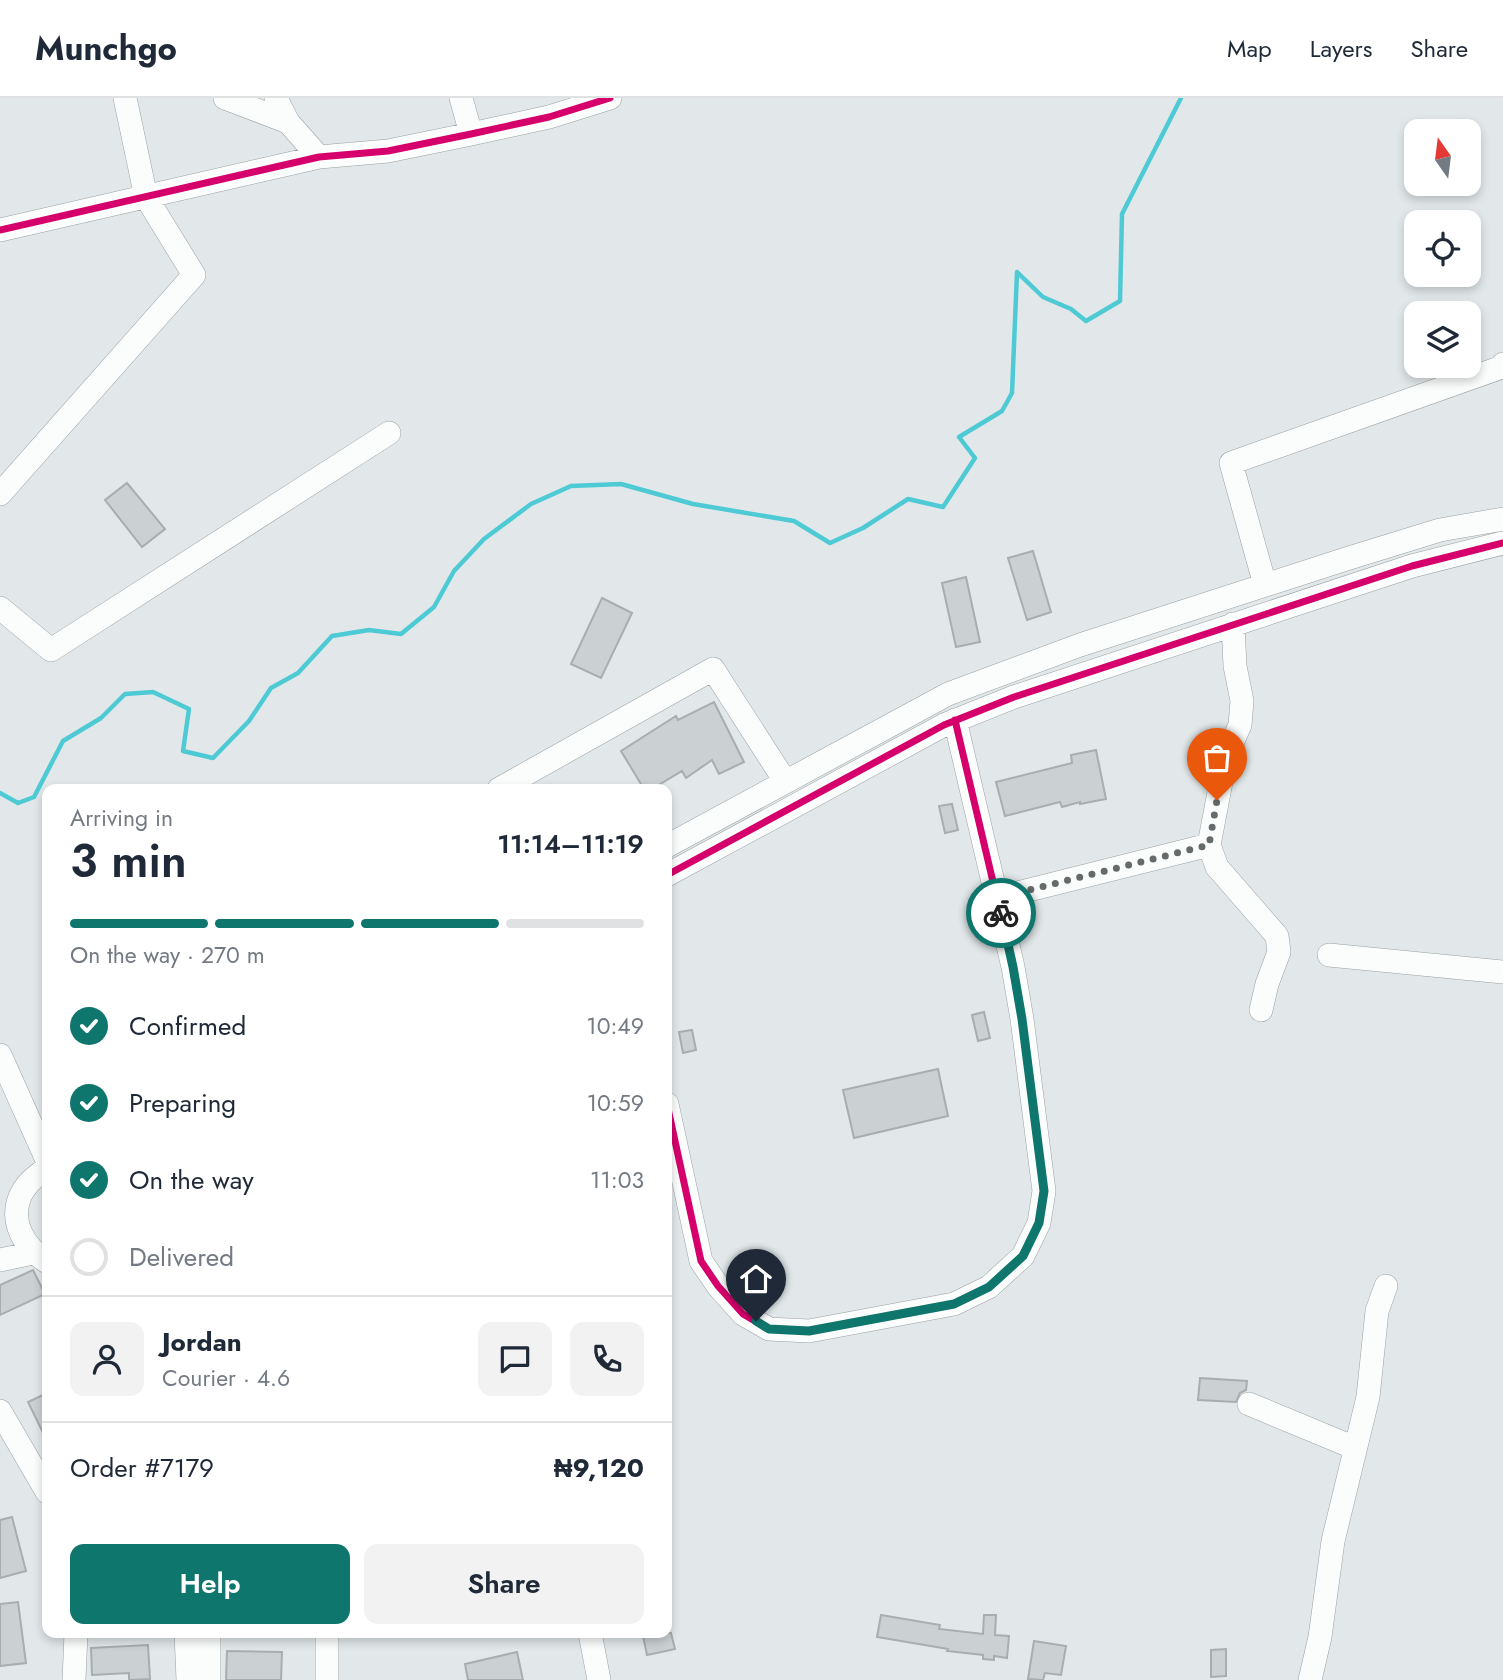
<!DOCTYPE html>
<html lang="en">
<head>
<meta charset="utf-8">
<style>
  :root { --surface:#fff; --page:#f2f2f3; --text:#1f2937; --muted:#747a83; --line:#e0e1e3; --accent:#0f766e }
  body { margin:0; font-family:Jost,sans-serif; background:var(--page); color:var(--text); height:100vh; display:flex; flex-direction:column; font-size:26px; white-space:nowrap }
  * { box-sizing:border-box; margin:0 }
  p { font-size:23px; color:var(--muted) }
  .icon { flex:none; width:38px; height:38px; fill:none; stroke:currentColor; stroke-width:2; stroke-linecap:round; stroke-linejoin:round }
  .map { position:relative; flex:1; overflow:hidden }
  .details { position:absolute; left:42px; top:686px; width:630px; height:854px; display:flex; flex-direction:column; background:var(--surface); border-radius:14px; box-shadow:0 4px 10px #0003 }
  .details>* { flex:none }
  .needle { width:46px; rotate:346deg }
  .controls { position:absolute; left:1404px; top:21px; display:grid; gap:14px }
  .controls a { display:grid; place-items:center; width:77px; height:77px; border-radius:14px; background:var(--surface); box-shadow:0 4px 10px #0003; font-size:35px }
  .pin { position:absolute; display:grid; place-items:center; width:60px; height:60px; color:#fff; margin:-72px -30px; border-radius:50% 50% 50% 0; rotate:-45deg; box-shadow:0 0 7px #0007 }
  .pin .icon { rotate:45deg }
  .courier { position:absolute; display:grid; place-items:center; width:70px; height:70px; margin:-35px; border:5px solid #0f766e; border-radius:50%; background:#fff; color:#222; box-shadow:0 2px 9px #0007 }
  .overview em { font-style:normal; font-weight:600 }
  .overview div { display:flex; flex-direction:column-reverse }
  .overview { display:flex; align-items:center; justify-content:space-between; height:119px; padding:0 28px }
  h1 { font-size:46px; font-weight:600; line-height:52px }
  .bar { display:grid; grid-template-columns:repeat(4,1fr); gap:10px 7px; align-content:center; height:84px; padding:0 28px }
  .bar i { height:9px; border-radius:5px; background:var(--line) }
  .bar .active { background:var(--accent) }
  .bar p { grid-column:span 4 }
  .line { display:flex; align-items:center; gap:18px; padding:0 28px; border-top:2px solid var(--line) }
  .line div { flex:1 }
  .round { display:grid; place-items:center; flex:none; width:74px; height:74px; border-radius:14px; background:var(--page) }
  ol { padding:0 28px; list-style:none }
  li { display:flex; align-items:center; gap:21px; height:77px }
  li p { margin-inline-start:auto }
  li .icon { padding:7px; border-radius:50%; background:var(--accent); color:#fff; stroke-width:4 }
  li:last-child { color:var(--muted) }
  li i { width:38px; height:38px; border:4px solid var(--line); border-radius:50% }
  .primary-button { display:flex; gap:14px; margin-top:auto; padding:14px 28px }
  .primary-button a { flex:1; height:80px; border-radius:14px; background:var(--accent); color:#fff; font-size:28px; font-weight:600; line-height:80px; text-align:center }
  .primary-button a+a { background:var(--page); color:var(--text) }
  header { display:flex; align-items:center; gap:42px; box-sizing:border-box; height:98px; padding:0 35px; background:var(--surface); border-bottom:2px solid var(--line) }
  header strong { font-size:33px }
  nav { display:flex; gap:38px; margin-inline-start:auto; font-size:24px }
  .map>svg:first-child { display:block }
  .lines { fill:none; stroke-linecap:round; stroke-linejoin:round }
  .stream { stroke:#4ecad5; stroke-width:4.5 }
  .building { fill:#cbd0d2; stroke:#a8adae; stroke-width:2 }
  .minor-casing { stroke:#9ba0a1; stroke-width:24 }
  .minor { stroke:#fbfcfc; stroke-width:23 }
  .cycleway-casing { stroke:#fff; stroke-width:11 }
  .cycleway { stroke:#d6006c; stroke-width:7 }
  .done { stroke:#656a6b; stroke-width:7; stroke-dasharray:0 12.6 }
  .route { stroke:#0f766e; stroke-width:9 }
</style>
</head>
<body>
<header>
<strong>Munchgo</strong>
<nav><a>Map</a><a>Layers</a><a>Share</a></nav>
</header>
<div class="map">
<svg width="1503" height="1582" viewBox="0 0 1503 1582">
  <rect width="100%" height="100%" fill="#e2e8ea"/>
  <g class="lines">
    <path class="stream" d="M0 695 18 705 34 699 63 643 101 620 125 596 153 594 189 611 183 653 213 660 249 623 271 590 298 575 332 538 369 532 401 536 434 509 454 473 484 441 531 406 571 388 621 386 693 406 794 423 830 445 863 430 908 401 943 409 975 360 959 339 1002 313 1012 295 1017 174 1043 199 1071 211 1086 223 1120 203 1122 116 1181 0"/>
  </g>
  <path class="building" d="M127 385 165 431 142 449 105 402Z
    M1033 453 1051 514 1027 522 1008 460Z
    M966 479 980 544 956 549 942 485Z
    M602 500 632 515 601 580 571 566Z
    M714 604 744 664 719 676 712 662 686 680 682 673 652 691H644L621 653 676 618 678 622Z
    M1096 652 1106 701 1080 706V704L1062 709 1060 704 1005 718 996 684 1072 665 1071 657Z
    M952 706 958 732 945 735 939 708Z
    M984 914 990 940 978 943 972 917Z
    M692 932 696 952 683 955 679 934Z
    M938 971 948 1018 854 1040 843 992Z
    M33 1172 45 1196 0 1217V1187Z
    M1200 1280 1247 1283 1246 1292 1240 1295 1236 1304 1198 1302Z
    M47 1295V1343L28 1304Z
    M12 1419 26 1473 0 1480V1422Z
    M18 1504 26 1565 0 1568V1506Z
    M881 1517 940 1527 939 1531 983 1536 984 1517H996L995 1537 1009 1538 1007 1560 994 1558V1562L983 1561V1557L947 1553 948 1551 877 1539Z
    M648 1535H671L675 1551 647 1557 643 1538Z
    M1034 1543 1066 1548 1061 1577 1045 1575 1043 1582 1028 1581Z
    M148 1547 150 1581 129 1582V1575L92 1577 91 1550Z
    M1226 1551V1578L1211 1579V1552Z
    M227 1553 282 1554 281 1582H226Z
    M517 1554 523 1582H468L465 1566Z"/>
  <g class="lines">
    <g class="minor-casing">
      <path id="minor" d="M225 0 288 24
        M276 0 288 24 319 59
        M461 0 471 36
        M0 132 319 59 388 53 471 36 549 19 610 0
        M0 396 194 177 146 99 125 0
        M1265 487 1231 365 1502 269 1503 266
        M0 510 51 552 389 335
        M1233 526 1235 568 1242 603 1240 627 1226 658 1209 747 1217 769 1277 838 1279 854 1267 886 1261 912
        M499 691 713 571 785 683
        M667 748 948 596 1080 547 1346 461 1440 432 1503 421
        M667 777 944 627 1014 599 1412 468 1503 445
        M997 800 1209 747
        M1329 857 1503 874
        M0 957 47 1062
        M667 1006 701 1163 718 1188 743 1216 769 1231 809 1233 954 1206 989 1189 1023 1158 1039 1125 1044 1093 1022 921 1013 869 955 622
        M47 1071C4 1095 9 1139 47 1164
        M0 1162 33 1155
        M1249 1306 1355 1350
        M0 1313 47 1394
        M186 1535 188 1582
        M590 1535 599 1582
        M74 1582 76 1535
        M209 1582V1535
        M327 1582V1535
        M1310 1582 1320 1539 1333 1443 1368 1299 1377 1213 1386 1188"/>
    </g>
    <use href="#minor" class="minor"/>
    <g class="cycleway-casing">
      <path id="cycleway" d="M0 132 319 59 388 53 471 36 549 19 610 0
        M667 777 944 627 1014 599 1412 468 1503 445
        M667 1006 701 1163 718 1188 743 1216 769 1231 809 1233 954 1206 989 1189 1023 1158 1039 1125 1044 1093 1022 921 1013 869 955 622"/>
    </g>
    <use href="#cycleway" class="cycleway"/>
  </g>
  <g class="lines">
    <path class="done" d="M1001 815 997 800 1209 747 1217 702"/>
    <path class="route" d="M756 1223 769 1231 809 1233 954 1206 989 1189 1023 1158 1039 1125 1044 1093 1022 921 1013 869 1001 815"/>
  </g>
</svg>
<div class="controls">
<a><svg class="needle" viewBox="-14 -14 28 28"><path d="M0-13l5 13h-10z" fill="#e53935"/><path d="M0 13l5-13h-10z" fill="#747a83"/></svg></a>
<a><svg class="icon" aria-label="locate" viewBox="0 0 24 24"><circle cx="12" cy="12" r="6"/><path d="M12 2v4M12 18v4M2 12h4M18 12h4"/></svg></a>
<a><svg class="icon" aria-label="layers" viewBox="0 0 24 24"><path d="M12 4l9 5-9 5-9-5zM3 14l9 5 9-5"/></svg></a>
</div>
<div class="pin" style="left:1217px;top:702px;background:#ea580c"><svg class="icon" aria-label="bag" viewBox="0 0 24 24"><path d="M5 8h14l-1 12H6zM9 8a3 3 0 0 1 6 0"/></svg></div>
<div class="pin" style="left:756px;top:1223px;background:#1f2937"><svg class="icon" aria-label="home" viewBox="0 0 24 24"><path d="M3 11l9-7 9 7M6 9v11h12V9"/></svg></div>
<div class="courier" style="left:1001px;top:815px"><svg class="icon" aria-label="bike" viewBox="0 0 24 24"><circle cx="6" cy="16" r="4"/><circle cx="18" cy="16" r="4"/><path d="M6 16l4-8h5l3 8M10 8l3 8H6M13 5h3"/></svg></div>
<section class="details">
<div class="overview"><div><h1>3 min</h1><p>Arriving in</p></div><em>11:14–11:19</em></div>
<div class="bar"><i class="active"></i><i class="active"></i><i class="active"></i><i></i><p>On the way · 270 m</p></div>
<ol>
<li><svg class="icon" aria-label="check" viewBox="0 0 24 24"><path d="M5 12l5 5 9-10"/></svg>Confirmed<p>10:49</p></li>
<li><svg class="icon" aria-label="check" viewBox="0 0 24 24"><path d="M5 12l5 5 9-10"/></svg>Preparing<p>10:59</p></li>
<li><svg class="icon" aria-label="check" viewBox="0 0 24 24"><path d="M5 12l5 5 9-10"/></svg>On the way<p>11:03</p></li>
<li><i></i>Delivered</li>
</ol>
<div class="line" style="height:126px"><a class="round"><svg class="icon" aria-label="person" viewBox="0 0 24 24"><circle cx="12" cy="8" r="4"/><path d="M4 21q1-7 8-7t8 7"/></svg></a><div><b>Jordan</b><p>Courier · 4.6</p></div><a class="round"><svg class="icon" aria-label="chat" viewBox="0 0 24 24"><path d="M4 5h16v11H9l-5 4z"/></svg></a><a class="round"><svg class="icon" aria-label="phone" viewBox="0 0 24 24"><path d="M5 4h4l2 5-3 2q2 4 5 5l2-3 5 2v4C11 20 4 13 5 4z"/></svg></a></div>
<div class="line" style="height:91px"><div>Order #7179</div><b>₦9,120</b></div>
<div class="primary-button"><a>Help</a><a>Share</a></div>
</section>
</div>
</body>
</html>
